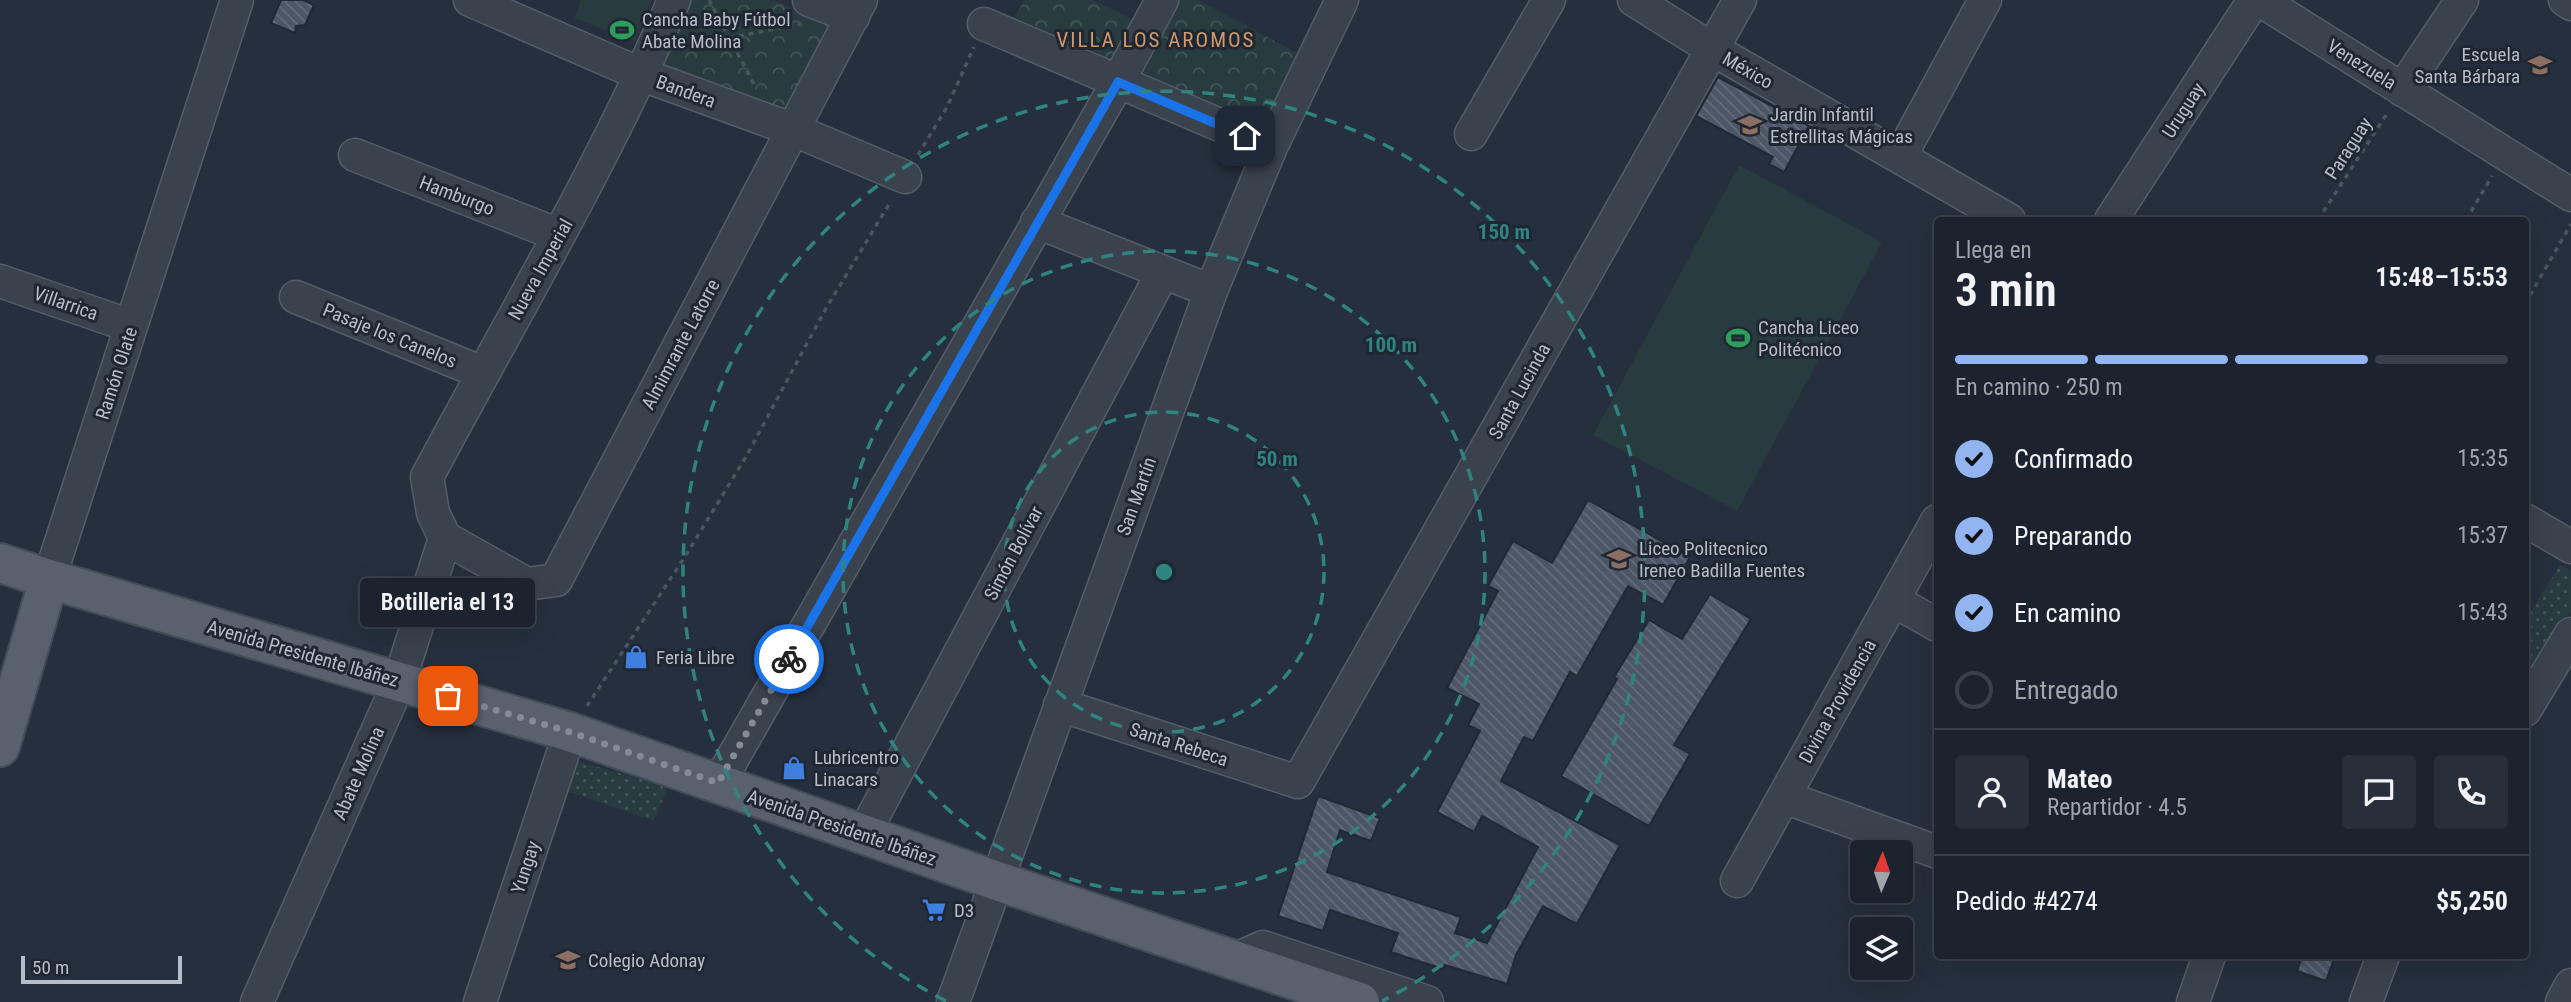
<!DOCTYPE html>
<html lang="es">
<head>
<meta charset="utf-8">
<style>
  :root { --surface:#1c232e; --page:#292f3a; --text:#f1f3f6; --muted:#a0a4aa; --line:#3a404a; --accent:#92b5f1 }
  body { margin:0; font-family:"Roboto Condensed",sans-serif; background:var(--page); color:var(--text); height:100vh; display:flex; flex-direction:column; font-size:26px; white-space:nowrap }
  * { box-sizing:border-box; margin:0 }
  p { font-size:23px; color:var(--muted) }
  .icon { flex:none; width:38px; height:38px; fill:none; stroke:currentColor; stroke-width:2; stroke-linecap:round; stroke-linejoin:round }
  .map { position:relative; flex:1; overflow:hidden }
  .side { position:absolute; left:1934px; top:217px; width:595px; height:742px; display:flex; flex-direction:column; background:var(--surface); border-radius:7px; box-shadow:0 7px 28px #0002,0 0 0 2px var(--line) }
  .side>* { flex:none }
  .needle { width:46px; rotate:2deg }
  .controls { position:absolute; left:1850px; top:840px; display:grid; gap:14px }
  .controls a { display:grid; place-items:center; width:63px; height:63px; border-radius:7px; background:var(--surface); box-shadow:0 7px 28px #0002,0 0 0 2px var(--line); font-size:35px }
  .scale { position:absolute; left:21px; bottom:18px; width:161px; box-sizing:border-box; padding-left:7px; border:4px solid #b6bdc8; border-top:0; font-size:19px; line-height:24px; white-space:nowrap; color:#b6bdc8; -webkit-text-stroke:5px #1f2732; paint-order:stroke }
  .pin { position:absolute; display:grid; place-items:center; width:60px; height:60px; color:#fff; margin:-30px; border-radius:14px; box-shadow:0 4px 10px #0006 }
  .courier { position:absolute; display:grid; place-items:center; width:70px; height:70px; margin:-35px; border:5px solid #1a73e8; border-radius:50%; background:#fff; color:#222; box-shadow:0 2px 9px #0007 }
  .bubble { position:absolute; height:49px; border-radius:7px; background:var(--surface); box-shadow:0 7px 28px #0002,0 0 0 2px var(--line); font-size:23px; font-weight:600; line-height:49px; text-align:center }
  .headline em { font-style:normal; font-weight:600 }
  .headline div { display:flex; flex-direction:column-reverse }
  .headline { display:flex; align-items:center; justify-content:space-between; height:119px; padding:0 21px }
  h1 { font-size:46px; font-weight:600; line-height:52px }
  .bar { display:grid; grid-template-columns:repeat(4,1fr); gap:10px 7px; align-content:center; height:84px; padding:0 21px }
  .bar i { height:9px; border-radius:5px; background:var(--line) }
  .bar .selected { background:var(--accent) }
  .bar p { grid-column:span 4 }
  .line { display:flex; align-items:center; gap:18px; padding:0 21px; border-top:2px solid var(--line) }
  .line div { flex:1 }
  .round { display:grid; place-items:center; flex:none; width:74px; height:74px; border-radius:7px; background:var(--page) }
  ol { padding:0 21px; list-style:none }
  li { display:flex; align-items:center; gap:21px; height:77px }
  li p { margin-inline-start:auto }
  li .icon { padding:7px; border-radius:50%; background:var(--accent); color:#111; stroke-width:4 }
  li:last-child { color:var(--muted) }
  li i { width:38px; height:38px; border:4px solid var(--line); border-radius:50% }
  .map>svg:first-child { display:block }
  .grass { fill:url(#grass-dots) }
  .forest { fill:url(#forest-crowns) }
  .pitch { fill:#283b3e }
  .building { fill:url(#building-back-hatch); stroke:#212934; stroke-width:2 }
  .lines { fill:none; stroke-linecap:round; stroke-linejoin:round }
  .minor-casing { stroke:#555d68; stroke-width:35 }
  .major-casing { stroke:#434b56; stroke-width:42 }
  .path { stroke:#46585b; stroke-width:3.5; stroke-dasharray:5 5; stroke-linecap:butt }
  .minor { stroke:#3a424d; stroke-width:32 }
  .major { stroke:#58616d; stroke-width:38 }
  .done { stroke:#848b97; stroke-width:7; stroke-dasharray:0 12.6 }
  .route { stroke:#1a73e8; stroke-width:9 }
  .ring { fill:none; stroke:#308480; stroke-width:3.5; stroke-dasharray:12 9 }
  .labels { text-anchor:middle; stroke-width:6; stroke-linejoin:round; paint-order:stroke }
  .poi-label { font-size:19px; fill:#b6bdc8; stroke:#1f2732; text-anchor:start }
  .street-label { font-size:19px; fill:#b6bdc8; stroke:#1f2732 }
  .neighbourhood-label { font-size:21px; letter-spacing:2px; fill:#ce986b; stroke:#1f2732 }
  .centre { fill:#308480; stroke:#1f2732; stroke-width:3.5 }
  .ring-label { font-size:21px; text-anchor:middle; font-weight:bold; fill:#308480; stroke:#1f2732; stroke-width:6; stroke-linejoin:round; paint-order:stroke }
</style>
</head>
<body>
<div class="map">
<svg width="2571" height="1002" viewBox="0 0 2571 1002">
  <defs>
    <pattern id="grass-dots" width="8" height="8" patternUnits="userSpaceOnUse" patternTransform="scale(1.75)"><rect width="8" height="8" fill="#283b3e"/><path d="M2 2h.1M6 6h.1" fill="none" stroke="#455558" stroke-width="1.8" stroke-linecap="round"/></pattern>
    <pattern id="forest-crowns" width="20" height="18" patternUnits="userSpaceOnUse" patternTransform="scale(1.75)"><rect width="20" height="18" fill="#283b3e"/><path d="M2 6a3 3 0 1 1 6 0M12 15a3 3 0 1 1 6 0" fill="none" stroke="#455558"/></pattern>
    <pattern id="building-back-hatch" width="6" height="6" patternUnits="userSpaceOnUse" patternTransform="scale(1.75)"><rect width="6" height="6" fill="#4c5666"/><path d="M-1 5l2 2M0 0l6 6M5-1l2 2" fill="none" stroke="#646c7a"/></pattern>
  </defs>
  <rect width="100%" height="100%" fill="#262f3d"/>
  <path class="grass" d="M2560 565 2571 570V611L2525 687V621Z
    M574 760 668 787 654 821 564 790Z"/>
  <path class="forest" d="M680 0H773L831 24 779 120 645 70Z
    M1024 0H1093L1158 32 1175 0H1198L1301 55 1264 138 1013 22Z"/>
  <path class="pitch" d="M581 0H652L635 42 574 18Z
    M1739 165 1882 242 1737 511 1593 435Z"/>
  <path class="building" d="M281 0H303L314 5 305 25 296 26 295 33 271 23Z
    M1718 77 1809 126 1784 172 1769 164 1773 157 1696 116Z
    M1588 500 1690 557 1663 605 1628 586 1577 676 1570 672 1533 741 1524 737 1501 781 1620 845 1577 924 1543 906 1516 955 1507 984 1445 965 1443 969 1391 952 1398 933 1330 910 1323 931 1278 916 1318 796 1380 818 1371 841 1340 830 1327 872 1461 917 1455 933 1487 943 1538 847 1482 816 1474 832 1437 812 1480 731 1468 725 1479 704 1447 688 1498 591 1488 586 1513 541 1552 563Z
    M1710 594 1751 619 1674 745 1690 754 1649 826 1561 776 1617 679 1614 677 1649 620 1682 639Z
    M2302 956H2335L2326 981 2297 971Z"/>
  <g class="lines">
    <g class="minor-casing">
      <path id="minor" d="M470 0 640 74 794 130 905 177
        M809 0 853 17
        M1634 0 1712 49 2009 220
        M2260 0 2571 195
        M2565 0 2571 4
        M984 24 1271 147
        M2402 90 2462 0
        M1471 134 1549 0
        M355 155 559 235
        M1900 157 1985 0
        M2111 220 2254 0
        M1037 222 1211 291
        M0 281 131 326
        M296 297 483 373
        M2525 520 2571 547
        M445 538 527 584 556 580 861 0
        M445 538 433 513 427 477C511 319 604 165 674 0
        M49 579 237 0
        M1893 600 1937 625
        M1060 705 1298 782 1740 0
        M2525 710 2571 634
        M718 784 1118 82 1162 0
        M1784 797 1937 852
        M863 835 1163 272
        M1737 881 1937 521
        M1234 960 1263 947 1427 1002
        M257 1002 399 682 445 538
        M480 1002 570 732
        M953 1002 1211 291 1271 147 1342 0
        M2193 1002 2209 956
        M2366 1002 2383 956
        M2562 1002 2571 985"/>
    </g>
    <g class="major-casing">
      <path id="major" d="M0 563 49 579 570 732 997 881 1360 1002
        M0 747 49 579"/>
    </g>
    <path class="path" d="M709 0 756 88
      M680 48 800 24
      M918 155 947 107 974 47
      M2318 220 2388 112
      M2466 220 2492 176
      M2525 304 2571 224
      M587 706 686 555 747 455 825 310 891 201"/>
    <use href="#minor" class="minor"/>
    <use href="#major" class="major"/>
  </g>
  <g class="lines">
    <path class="done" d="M448 696 570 732 718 783 789 659"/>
    <path class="route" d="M789 659 1118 82 1245 136"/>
  </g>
  <g class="ring">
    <circle cx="1164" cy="572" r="160"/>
    <circle cx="1164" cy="572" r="321"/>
    <path d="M946 1001A481 481 0 1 1 1382 1001"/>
  </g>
  <defs>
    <g id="stadium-bare" transform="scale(1.89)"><path d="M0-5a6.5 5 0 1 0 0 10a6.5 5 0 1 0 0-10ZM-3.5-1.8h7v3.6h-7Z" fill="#2e9e5b" stroke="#1f2732" stroke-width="2.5" paint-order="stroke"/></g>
    <g id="school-bare" transform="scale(1.89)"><path d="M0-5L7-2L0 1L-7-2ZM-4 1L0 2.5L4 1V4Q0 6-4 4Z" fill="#8d6e63" stroke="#1f2732" stroke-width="2.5" paint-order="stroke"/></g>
    <g id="shop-bare" transform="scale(1.89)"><path d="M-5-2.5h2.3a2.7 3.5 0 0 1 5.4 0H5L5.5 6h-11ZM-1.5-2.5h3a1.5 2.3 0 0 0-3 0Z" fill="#3f7fe0" stroke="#1f2732" stroke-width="2.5" paint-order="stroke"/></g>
    <g id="supermarket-bare" transform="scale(1.89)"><path d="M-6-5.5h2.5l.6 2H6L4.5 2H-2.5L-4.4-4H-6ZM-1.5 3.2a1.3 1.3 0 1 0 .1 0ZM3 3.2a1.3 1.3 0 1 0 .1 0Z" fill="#3f7fe0" stroke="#1f2732" stroke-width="2.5" paint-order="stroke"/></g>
  </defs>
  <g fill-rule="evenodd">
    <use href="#stadium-bare" x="622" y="30"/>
    <use href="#school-bare" x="2540" y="65"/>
    <use href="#school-bare" x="1750" y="125"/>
    <use href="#stadium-bare" x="1738" y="338"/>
    <use href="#school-bare" x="1619" y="559"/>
    <use href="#shop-bare" x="636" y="657"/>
    <use href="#shop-bare" x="794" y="768"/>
    <use href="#supermarket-bare" x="934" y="910"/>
    <use href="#school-bare" x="568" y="960"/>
  </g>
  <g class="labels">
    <g class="poi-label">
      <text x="642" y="26">Cancha Baby Fútbol<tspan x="642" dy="22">Abate Molina</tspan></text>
      <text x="2520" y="61" text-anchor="end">Escuela<tspan x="2520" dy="22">Santa Bárbara</tspan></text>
      <text x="1770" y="121">Jardin Infantil<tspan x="1770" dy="22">Estrellitas Mágicas</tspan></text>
      <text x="1758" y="334">Cancha Liceo<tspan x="1758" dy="22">Politécnico</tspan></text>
      <text x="1639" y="555">Liceo Politecnico<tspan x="1639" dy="22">Ireneo Badilla Fuentes</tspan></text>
      <text x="656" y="664">Feria Libre</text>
      <text x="814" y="764">Lubricentro<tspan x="814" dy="22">Linacars</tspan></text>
      <text x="954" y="917">D3</text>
      <text x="588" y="967">Colegio Adonay</text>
    </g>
    <g class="street-label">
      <text transform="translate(2362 64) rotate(32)" y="7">Venezuela</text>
      <text transform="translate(1748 70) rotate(30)" y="7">México</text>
      <text transform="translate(686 91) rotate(20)" y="7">Bandera</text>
      <text transform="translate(2183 110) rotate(-57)" y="7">Uruguay</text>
      <text transform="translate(2348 148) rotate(-57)" y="7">Paraguay</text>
      <text transform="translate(457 195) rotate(21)" y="7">Hamburgo</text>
      <text transform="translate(540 269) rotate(-61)" y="7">Nueva Imperial</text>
      <text transform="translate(66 303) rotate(19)" y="7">Villarrica</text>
      <text transform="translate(390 335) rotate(22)" y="7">Pasaje los Canelos</text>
      <text transform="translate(680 344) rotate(-62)" y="7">Almimrante Latorre</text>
      <text transform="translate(116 373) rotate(-72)" y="7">Ramón Olate</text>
      <text transform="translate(1519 391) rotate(-61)" y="7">Santa Lucinda</text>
      <text transform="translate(1136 496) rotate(-70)" y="7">San Martín</text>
      <text transform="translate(1013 553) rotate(-62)" y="7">Simón Bolívar</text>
      <text transform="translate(303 653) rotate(16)" y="7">Avenida Presidente Ibáñez</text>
      <text transform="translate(1837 701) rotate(-61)" y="7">Divina Providencia</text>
      <text transform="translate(1179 744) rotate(18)" y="7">Santa Rebeca</text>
      <text transform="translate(358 773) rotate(-66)" y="7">Abate Molina</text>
      <text transform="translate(842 827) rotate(19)" y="7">Avenida Presidente Ibáñez</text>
      <text transform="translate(525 867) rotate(-72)" y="7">Yungay</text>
    </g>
    <g class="neighbourhood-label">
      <text x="1156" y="47">VILLA LOS AROMOS</text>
    </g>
  </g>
  <circle cx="1164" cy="572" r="10" class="centre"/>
  <g class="ring-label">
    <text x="1504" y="239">150 m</text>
    <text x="1391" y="352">100 m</text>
    <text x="1277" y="466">50 m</text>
  </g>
</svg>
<div class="controls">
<a><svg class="needle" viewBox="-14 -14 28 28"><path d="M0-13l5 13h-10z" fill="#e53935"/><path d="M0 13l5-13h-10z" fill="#a0a4aa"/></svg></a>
<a><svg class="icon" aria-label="layers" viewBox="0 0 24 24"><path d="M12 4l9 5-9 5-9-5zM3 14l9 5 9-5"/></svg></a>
</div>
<div class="scale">50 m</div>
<div class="pin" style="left:448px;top:696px;background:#ea580c"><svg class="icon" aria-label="bag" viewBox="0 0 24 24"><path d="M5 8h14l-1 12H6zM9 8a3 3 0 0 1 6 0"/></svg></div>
<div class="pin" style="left:1245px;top:136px;background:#1f2937"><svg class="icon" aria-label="home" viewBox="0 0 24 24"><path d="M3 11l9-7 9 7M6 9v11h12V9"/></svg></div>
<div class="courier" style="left:789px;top:659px"><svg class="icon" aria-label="bike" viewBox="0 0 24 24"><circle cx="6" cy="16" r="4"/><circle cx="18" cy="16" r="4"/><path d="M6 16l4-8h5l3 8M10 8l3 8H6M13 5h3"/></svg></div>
<div class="bubble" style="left:360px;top:578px;width:175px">Botilleria el 13</div>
<section class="side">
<div class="headline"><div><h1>3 min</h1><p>Llega en</p></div><em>15:48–15:53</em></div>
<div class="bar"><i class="selected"></i><i class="selected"></i><i class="selected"></i><i></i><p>En camino · 250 m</p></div>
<ol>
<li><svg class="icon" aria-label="check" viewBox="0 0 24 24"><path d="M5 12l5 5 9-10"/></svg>Confirmado<p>15:35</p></li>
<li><svg class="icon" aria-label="check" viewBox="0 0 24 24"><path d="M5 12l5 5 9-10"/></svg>Preparando<p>15:37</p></li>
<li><svg class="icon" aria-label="check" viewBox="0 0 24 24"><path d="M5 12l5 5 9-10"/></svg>En camino<p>15:43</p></li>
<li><i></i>Entregado</li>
</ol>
<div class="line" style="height:126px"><a class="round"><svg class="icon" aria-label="person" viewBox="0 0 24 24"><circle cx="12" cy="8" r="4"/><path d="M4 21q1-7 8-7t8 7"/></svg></a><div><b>Mateo</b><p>Repartidor · 4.5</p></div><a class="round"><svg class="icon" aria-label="chat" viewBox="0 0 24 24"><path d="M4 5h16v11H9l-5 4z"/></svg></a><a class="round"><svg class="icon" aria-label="phone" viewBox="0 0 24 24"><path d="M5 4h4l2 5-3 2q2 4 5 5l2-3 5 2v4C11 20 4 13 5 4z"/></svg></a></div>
<div class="line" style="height:91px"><div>Pedido #4274</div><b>$5,250</b></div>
</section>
</div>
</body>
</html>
